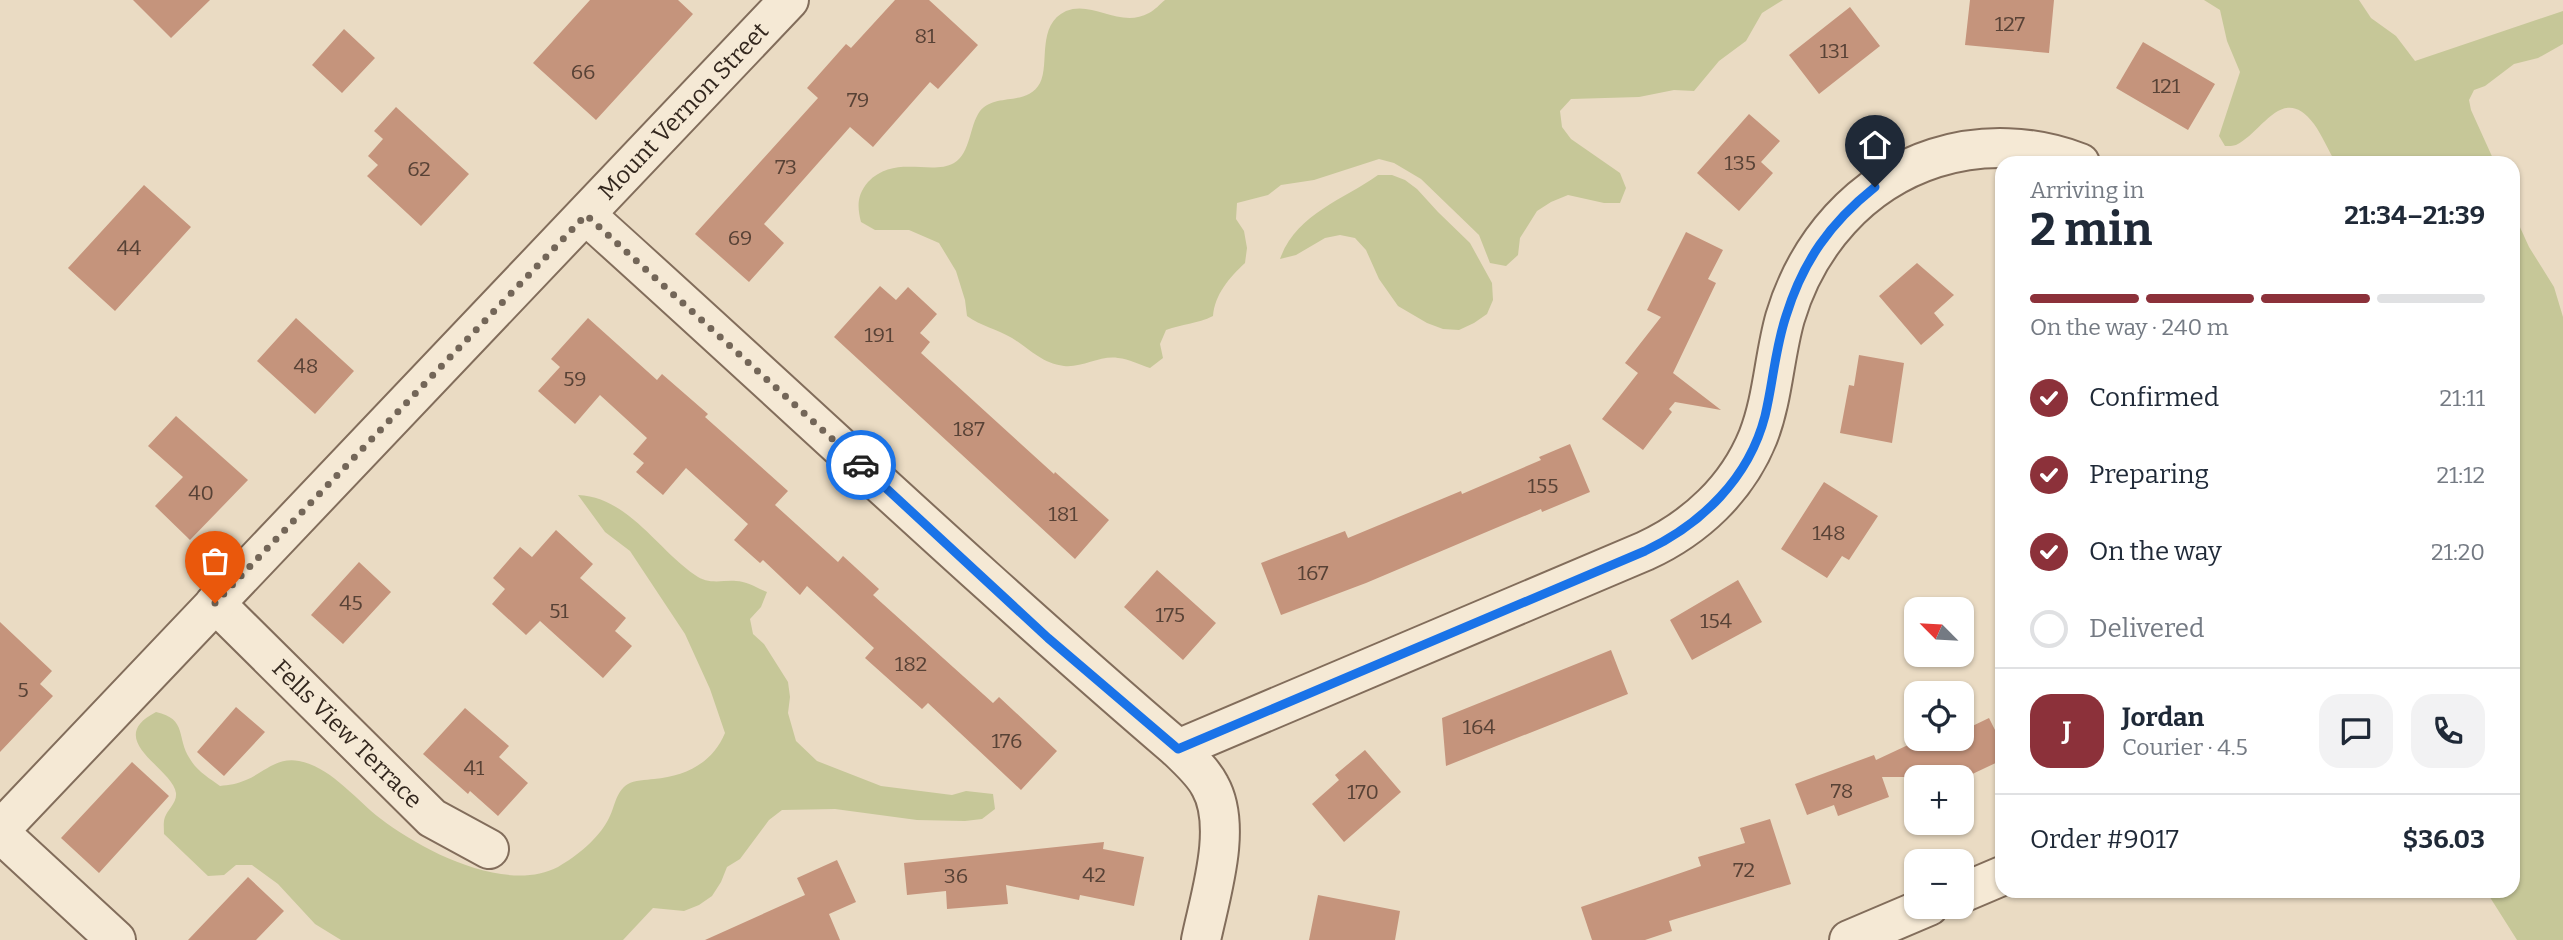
<!DOCTYPE html>
<html lang="en">
<head>
<meta charset="utf-8">
<style>
  :root { --surface:#fff; --page:#f2f2f3; --text:#1f2937; --muted:#747a83; --line:#e0e1e3; --accent:#8c313a }
  body { margin:0; font-family:Bitter,serif; background:var(--page); color:var(--text); height:100vh; display:flex; flex-direction:column; font-size:26px; white-space:nowrap }
  * { box-sizing:border-box; margin:0 }
  p { font-size:23px; color:var(--muted) }
  .icon { flex:none; width:38px; height:38px; fill:none; stroke:currentColor; stroke-width:2; stroke-linecap:round; stroke-linejoin:round }
  .map { position:relative; flex:1; overflow:hidden }
  .panel { position:absolute; left:1995px; top:156px; width:525px; height:742px; display:flex; flex-direction:column; background:var(--surface); border-radius:21px; box-shadow:0 2px 5px #0004 }
  .panel>* { flex:none }
  .needle { width:46px; rotate:294deg }
  .buttons { position:absolute; left:1904px; top:597px; display:grid; gap:14px }
  .buttons a { display:grid; place-items:center; width:70px; height:70px; border-radius:14px; background:var(--surface); box-shadow:0 2px 5px #0004; font-size:35px }
  .pin { position:absolute; display:grid; place-items:center; width:60px; height:60px; color:#fff; margin:-72px -30px; border-radius:50% 50% 50% 0; rotate:-45deg; box-shadow:0 0 7px #0007 }
  .pin .icon { rotate:45deg }
  .courier { position:absolute; display:grid; place-items:center; width:70px; height:70px; margin:-35px; border:5px solid #1a73e8; border-radius:50%; background:#fff; color:#222; box-shadow:0 2px 9px #0007 }
  .summary em { font-style:normal; font-weight:700 }
  .summary div { display:flex; flex-direction:column-reverse }
  .summary { display:flex; align-items:center; justify-content:space-between; height:119px; padding:0 35px }
  h1 { font-size:46px; font-weight:700; line-height:52px }
  .bar { display:grid; grid-template-columns:repeat(4,1fr); gap:10px 7px; align-content:center; height:84px; padding:0 35px }
  .bar i { height:9px; border-radius:5px; background:var(--line) }
  .bar .on { background:var(--accent) }
  .bar p { grid-column:span 4 }
  .line { display:flex; align-items:center; gap:18px; padding:0 35px; border-top:2px solid var(--line) }
  .line div { flex:1 }
  .round { display:grid; place-items:center; flex:none; width:74px; height:74px; border-radius:21px; background:var(--page) }
  ol { padding:0 35px; list-style:none }
  li { display:flex; align-items:center; gap:21px; height:77px }
  li p { margin-inline-start:auto }
  li .icon { padding:7px; border-radius:50%; background:var(--accent); color:#fff; stroke-width:4 }
  li:last-child { color:var(--muted) }
  li i { width:38px; height:38px; border:4px solid var(--line); border-radius:50% }
  .map>svg:first-child { display:block }
  .green { fill:#c6c798 }
  .building { fill:#c5947c }
  .lines { fill:none; stroke-linecap:round; stroke-linejoin:round }
  .minor-casing { stroke:#826d5b; stroke-width:42 }
  .minor { stroke:#f5e9d5; stroke-width:38 }
  .done { stroke:#736658; stroke-width:7; stroke-dasharray:0 12.6 }
  .route { stroke:#1a73e8; stroke-width:9 }
  .labels { text-anchor:middle; stroke-width:5; stroke-linejoin:round; paint-order:stroke }
  .number-label { font-size:21px; fill:#584236 }
  .street-label { font-size:24px; fill:#33271e; stroke:#f2e6d2 }
</style>
</head>
<body>
<div class="map">
<svg width="2563" height="940" viewBox="0 0 2563 940">
  <rect width="100%" height="100%" fill="#eadbc3"/>
  <path class="green" d="M1165 0H1783L1762 13 1746 41 1719 61 1694 91 1674 90 1639 97 1571 99 1560 111 1562 127 1571 139 1620 173 1626 188 1620 203H1604L1568 195 1551 202 1537 211 1520 238 1518 255 1506 266 1490 263 1479 235 1421 179 1394 163 1379 159 1314 180 1281 185 1268 195 1237 203 1236 219 1244 231 1247 248 1245 263C1229 278 1215 294 1213 316 1197 324 1182 324 1166 330L1160 344 1163 358 1150 368C1140 365 1129 359 1118 358 1101 355 1082 368 1064 366 1041 363 1030 349 1012 338 997 329 981 326 967 316L965 300 956 271 939 243 909 230H875L861 222C857 206 857 195 868 182 895 154 931 176 954 163 971 153 969 126 980 111 996 92 1027 107 1040 83 1050 64 1036 25 1066 11 1093 0 1120 29 1149 13 1155 10 1160 4 1165 0Z
    M2204 0H2359L2371 18 2396 36 2415 61 2563 11V44L2538 58 2514 64 2485 86 2474 90 2469 100 2471 110 2495 163H2336C2328 150 2322 135 2314 124 2283 82 2262 133 2236 145 2233 146 2229 146 2225 146L2219 136 2240 72 2227 41 2220 10Z
    M1378 175H1392L1405 180 1417 189 1438 212 1470 243 1492 283 1493 300 1487 314 1474 323 1459 330 1443 329 1427 323 1398 306 1379 279 1366 250 1355 238 1340 235 1325 238 1296 255 1280 259C1296 214 1343 200 1378 175Z
    M2513 189 2517 197 2519 225 2529 247 2554 287 2563 317V940H2517L2486 891H2513Z
    M578 495C628 497 657 549 695 575 708 585 722 580 736 581 746 581 757 588 767 592L761 607 750 619 753 634 764 644 788 682 790 697 788 713 796 741 817 761 881 786 952 795 966 791 993 794 995 809 982 819 965 821 917 820 835 809 782 810 769 820 740 859 727 867 721 882 712 896 699 905 684 911 653 908 623 940H341L315 924 278 884 252 865H236L224 875 208 876 164 834C164 829 163 822 165 817 168 809 177 803 176 793 173 768 102 740 156 712 188 719 176 738 190 759 197 771 209 778 220 786 229 785 237 784 246 780 265 772 276 757 299 761 331 767 356 800 381 819 423 851 506 894 558 867 577 856 598 839 608 820 615 808 615 792 628 784 634 780 646 780 654 779 685 776 712 764 725 733L710 689 685 634 630 551 605 532Z"/>
  <path class="building" d="M133 0H210L171 38Z
    M590 0H678L693 14 596 120 533 63Z
    M895 0H929L978 45 938 89 930 82 873 147 850 127 764 224 784 243 749 282 695 234 818 98 807 88 846 44 851 48Z
    M1970 0H2054L2049 53 1965 45Z
    M1850 7 1880 46 1819 94 1789 55Z
    M344 29 375 58 342 93 312 65Z
    M2143 42 2215 84 2188 130 2116 88Z
    M396 107 469 174 421 226 367 176 378 165 368 156 383 139 374 131Z
    M1749 114 1780 141 1761 162 1773 173 1739 211 1697 173Z
    M144 185 191 227 115 311 68 268Z
    M1686 232 1723 250 1708 279 1716 283 1673 373 1721 410 1675 402 1669 409 1672 412 1643 450 1602 419 1638 373 1625 363 1661 317 1647 310Z
    M1917 263 1954 295 1934 313 1944 325 1921 345 1879 296Z
    M880 286 896 300 908 287 937 314 920 333 930 342 921 353 1054 474 1055 472 1109 520 1075 559 834 337Z
    M296 318 354 371 315 414 257 361Z
    M588 318 657 380 662 374 708 414 705 417 788 491 775 505 838 562 843 556 879 589 873 595 993 703 999 697 1057 751 1021 790 928 703 922 709 865 658 874 648 807 586 800 595 763 560 760 563 734 540 748 524 686 468 663 495 636 472 644 463 633 454 647 438 600 395 575 424 538 391 560 367 551 359Z
    M1859 355 1904 363 1892 443 1840 433 1849 385 1854 386Z
    M176 416 248 480 190 540 155 506 183 477 148 446Z
    M1570 444 1590 492 1542 512 1541 509 1366 583 1281 615 1261 563 1345 531 1348 538 1461 491 1462 494 1541 460 1539 457Z
    M1824 482 1878 516 1849 560 1842 556 1827 578 1781 549Z
    M556 530 593 564 580 578 626 618 615 631 632 646 603 678 540 621 526 635 492 604 505 589 493 578 520 547 532 557Z
    M359 562 391 592 343 644 311 615Z
    M1157 570 1216 623 1183 660 1124 607Z
    M1738 580 1762 622 1692 660 1670 620Z
    M0 622 52 671 40 684 53 696 0 752Z
    M1611 650 1628 694 1446 766 1442 718Z
    M236 707 265 732 224 776 197 752Z
    M465 708 509 746 499 757 528 783 498 816 470 791 468 794 423 754Z
    M1989 718 2002 744V760L1966 777H1882L1889 797 1838 816 1834 805 1807 815 1795 784 1874 755 1876 760 1923 738H1962V731Z
    M1365 750 1401 792 1344 842 1312 804 1339 780 1335 775Z
    M132 762 169 796 99 873 61 838Z
    M1770 819 1791 884 1669 921 1672 931 1645 940H1592L1581 907 1701 866 1698 857 1745 843 1740 828Z
    M1104 842 1103 849 1144 857 1134 906 1080 895 1079 900 1006 885 1008 904 947 909 946 891 907 895 904 863Z
    M837 860 856 902 829 914 840 940H705L805 895 797 878Z
    M248 877 284 911 256 940H188Z
    M1318 895 1400 911 1395 940H1309Z"/>
  <g class="lines">
    <g class="minor-casing">
      <g id="minor">
        <path d="M586 215C784 393 976 576 1178 749 1189 760 1203 772 1210 786 1233 827 1210 896 1201 940"/>
        <path id="s1" d="M215 603 432 818 489 849"/>
        <path d="M1178 749 1645 551C1695 528 1737 489 1758 437 1773 399 1774 357 1785 318 1807 244 1860 182 1935 158 1982 143 2034 145 2080 163"/>
        <path id="s2" d="M0 830 789 0"/>
        <path d="M0 833 116 940"/>
        <path d="M1962 893 2002 876"/>
        <path d="M1849 940 1929 906"/>
      </g>
    </g>
    <use href="#minor" class="minor"/>
  </g>
  <g class="lines">
    <path class="done" d="M215 603 586 215 861 465"/>
    <path class="route" d="M861 465 1048 638 1178 749 1645 551C1702 524 1749 478 1765 416 1773 383 1775 349 1786 316 1803 261 1830 223 1875 187"/>
  </g>
  <g class="labels">
    <g class="number-label">
      <text x="2010" y="31">127</text>
      <text x="925" y="43">81</text>
      <text x="1834" y="58">131</text>
      <text x="583" y="79">66</text>
      <text x="2166" y="93">121</text>
      <text x="858" y="107">79</text>
      <text x="1740" y="170">135</text>
      <text x="786" y="174">73</text>
      <text x="419" y="176">62</text>
      <text x="740" y="245">69</text>
      <text x="129" y="255">44</text>
      <text x="879" y="342">191</text>
      <text x="306" y="373">48</text>
      <text x="575" y="386">59</text>
      <text x="969" y="436">187</text>
      <text x="1543" y="493">155</text>
      <text x="201" y="500">40</text>
      <text x="1063" y="521">181</text>
      <text x="1829" y="540">148</text>
      <text x="1313" y="580">167</text>
      <text x="351" y="610">45</text>
      <text x="559" y="618">51</text>
      <text x="1170" y="622">175</text>
      <text x="1716" y="628">154</text>
      <text x="911" y="671">182</text>
      <text x="23" y="697">5</text>
      <text x="1479" y="734">164</text>
      <text x="1007" y="748">176</text>
      <text x="474" y="775">41</text>
      <text x="1842" y="798">78</text>
      <text x="1363" y="799">170</text>
      <text x="1744" y="877">72</text>
      <text x="1094" y="882">42</text>
      <text x="956" y="883">36</text>
    </g>
    <g class="street-label">
      <text dy="8" stroke="none"><textPath href="#s2" startOffset="992">Mount Vernon Street</textPath></text>
      <text dy="8" stroke="none"><textPath href="#s1" startOffset="186">Fells View Terrace</textPath></text>
    </g>
  </g>
</svg>
<div class="buttons">
<a><svg class="needle" viewBox="-14 -14 28 28"><path d="M0-13l5 13h-10z" fill="#e53935"/><path d="M0 13l5-13h-10z" fill="#747a83"/></svg></a>
<a><svg class="icon" aria-label="locate" viewBox="0 0 24 24"><circle cx="12" cy="12" r="6"/><path d="M12 2v4M12 18v4M2 12h4M18 12h4"/></svg></a>
<a>+</a>
<a>−</a>
</div>
<div class="pin" style="left:215px;top:603px;background:#ea580c"><svg class="icon" aria-label="bag" viewBox="0 0 24 24"><path d="M5 8h14l-1 12H6zM9 8a3 3 0 0 1 6 0"/></svg></div>
<div class="pin" style="left:1875px;top:187px;background:#1f2937"><svg class="icon" aria-label="home" viewBox="0 0 24 24"><path d="M3 11l9-7 9 7M6 9v11h12V9"/></svg></div>
<div class="courier" style="left:861px;top:465px"><svg class="icon" aria-label="car" viewBox="0 0 24 24"><path d="M5 17H2v-5l4-1 3-4h7l3 4 3 1v5h-3M9 17h6M6 11h13"/><circle cx="7" cy="17" r="2"/><circle cx="17" cy="17" r="2"/></svg></div>
<section class="panel">
<div class="summary"><div><h1>2 min</h1><p>Arriving in</p></div><em>21:34–21:39</em></div>
<div class="bar"><i class="on"></i><i class="on"></i><i class="on"></i><i></i><p>On the way · 240 m</p></div>
<ol>
<li><svg class="icon" aria-label="check" viewBox="0 0 24 24"><path d="M5 12l5 5 9-10"/></svg>Confirmed<p>21:11</p></li>
<li><svg class="icon" aria-label="check" viewBox="0 0 24 24"><path d="M5 12l5 5 9-10"/></svg>Preparing<p>21:12</p></li>
<li><svg class="icon" aria-label="check" viewBox="0 0 24 24"><path d="M5 12l5 5 9-10"/></svg>On the way<p>21:20</p></li>
<li><i></i>Delivered</li>
</ol>
<div class="line" style="height:126px"><b class="round" style="background:var(--accent);color:#fff">J</b><div><b>Jordan</b><p>Courier · 4.5</p></div><a class="round"><svg class="icon" aria-label="chat" viewBox="0 0 24 24"><path d="M4 5h16v11H9l-5 4z"/></svg></a><a class="round"><svg class="icon" aria-label="phone" viewBox="0 0 24 24"><path d="M5 4h4l2 5-3 2q2 4 5 5l2-3 5 2v4C11 20 4 13 5 4z"/></svg></a></div>
<div class="line" style="height:91px"><div>Order #9017</div><b>$36.03</b></div>
</section>
</div>
</body>
</html>
